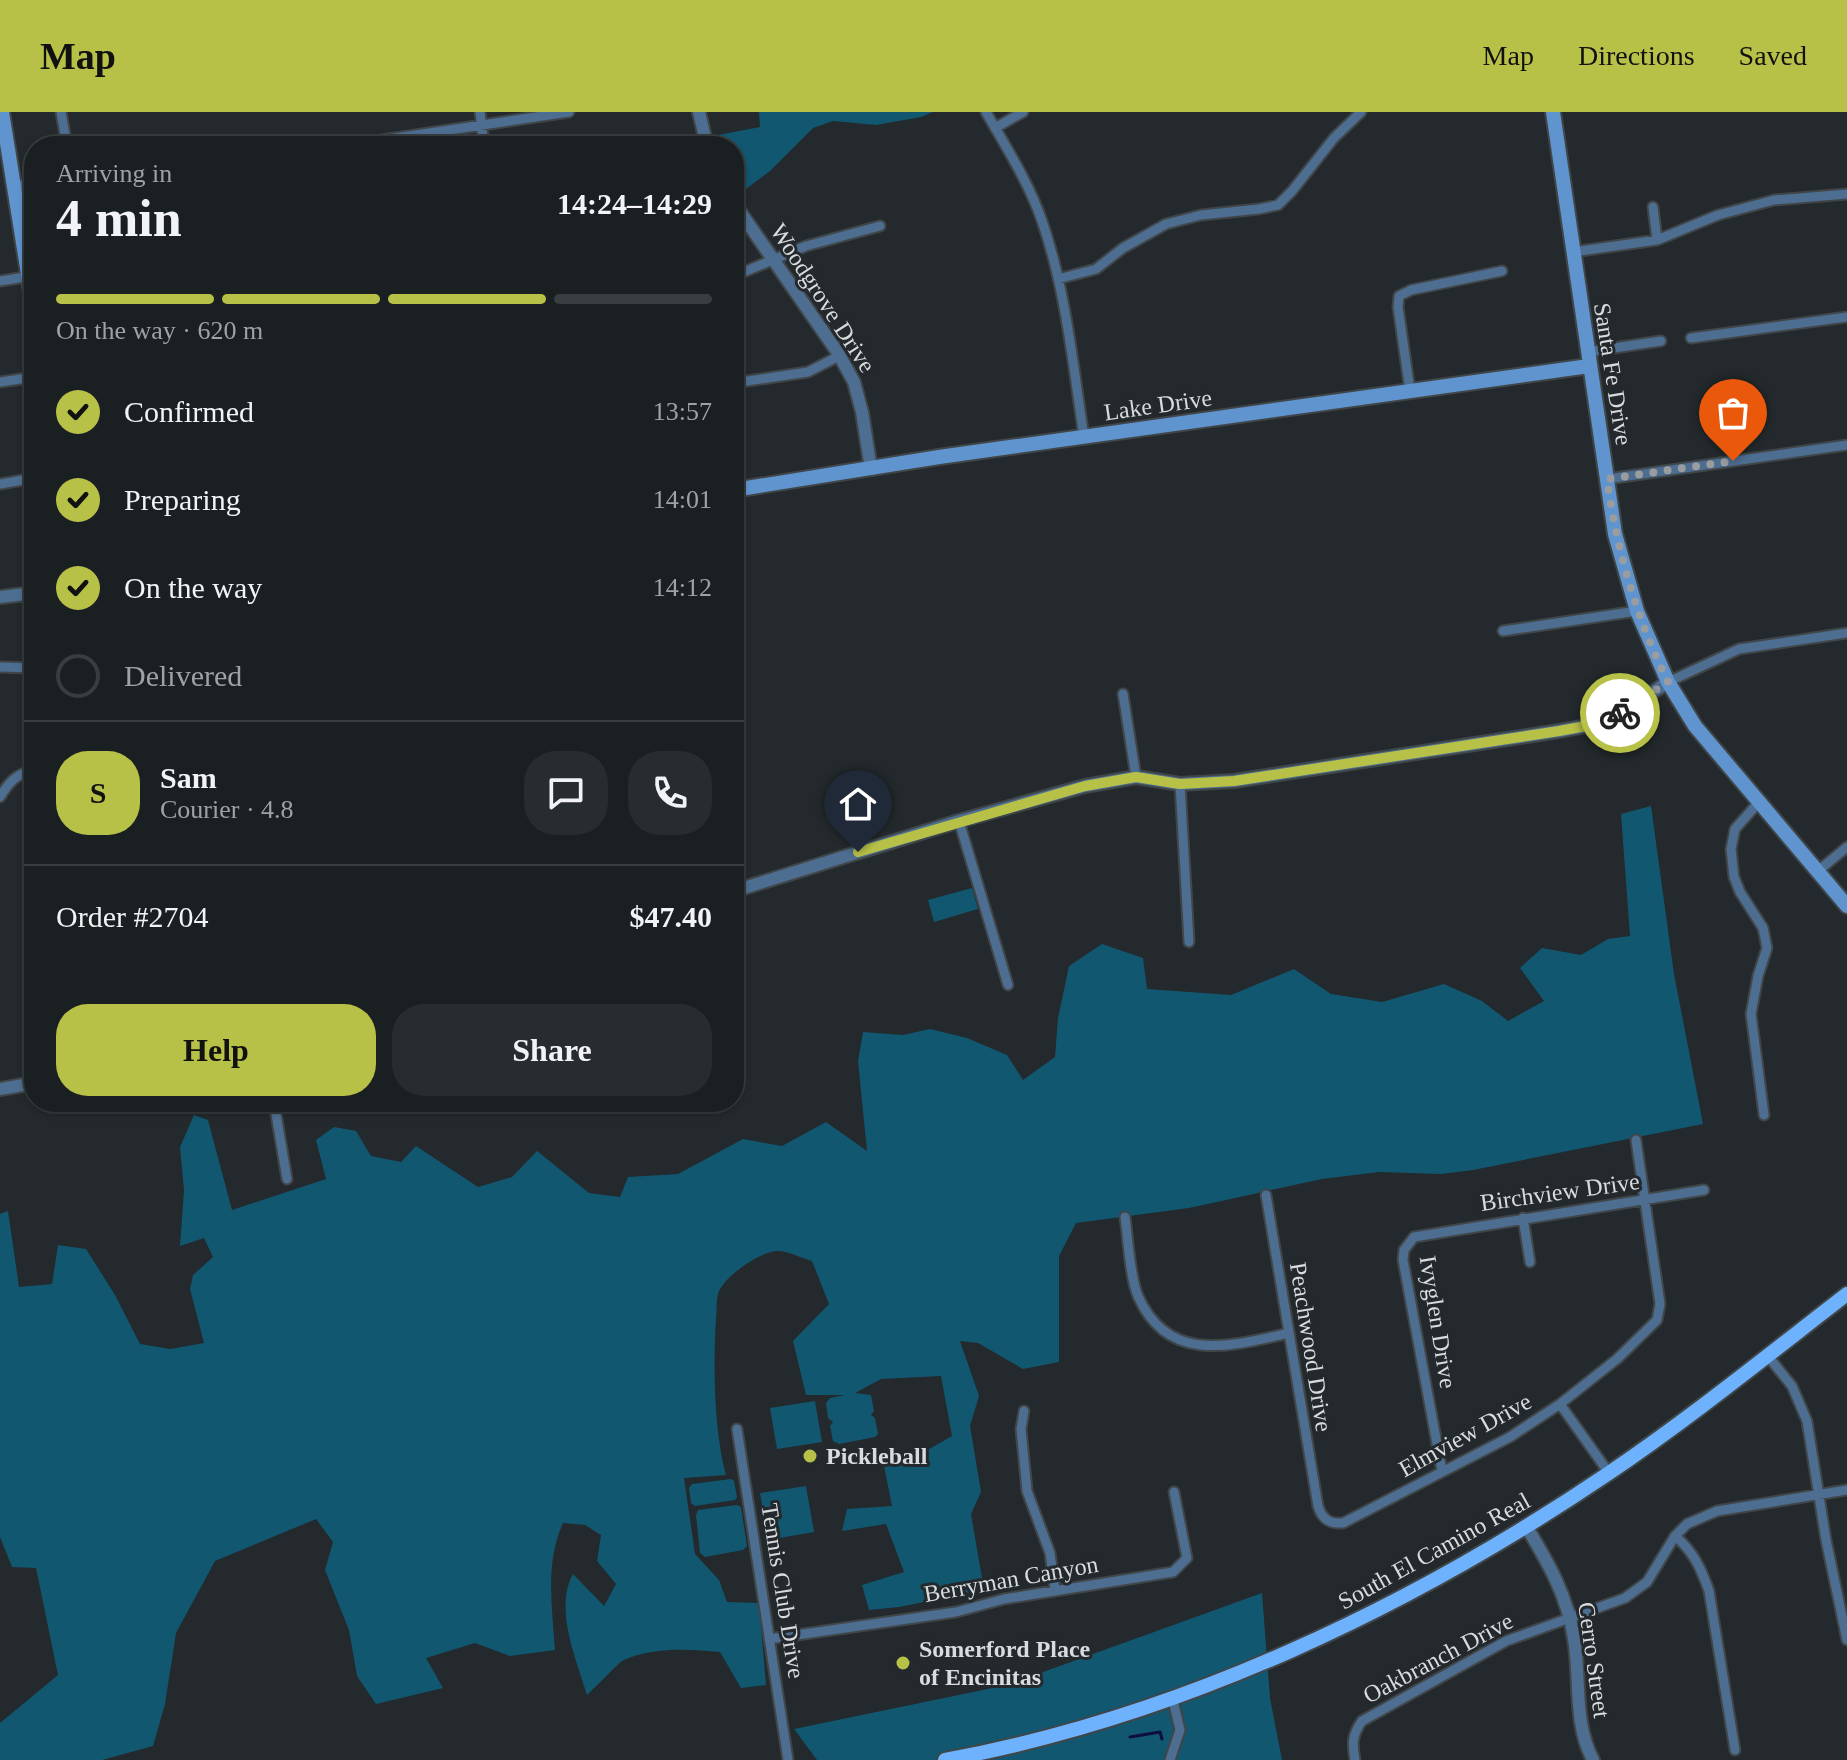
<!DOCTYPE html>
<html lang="en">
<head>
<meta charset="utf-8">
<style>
  :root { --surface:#1a1f21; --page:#272c2e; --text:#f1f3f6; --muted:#9fa2a5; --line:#383d3f; --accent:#b8c147 }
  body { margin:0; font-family:"Times New Roman",serif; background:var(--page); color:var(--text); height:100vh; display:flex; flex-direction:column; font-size:30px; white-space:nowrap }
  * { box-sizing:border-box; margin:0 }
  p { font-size:26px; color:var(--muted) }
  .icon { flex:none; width:44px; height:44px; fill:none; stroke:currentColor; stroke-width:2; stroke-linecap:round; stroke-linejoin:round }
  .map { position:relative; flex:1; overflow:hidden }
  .details { position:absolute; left:24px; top:24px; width:720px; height:976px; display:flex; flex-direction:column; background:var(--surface); border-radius:32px; box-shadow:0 2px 6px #0004,0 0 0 2px var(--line) }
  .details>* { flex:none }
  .pin { position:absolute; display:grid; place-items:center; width:68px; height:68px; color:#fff; margin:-82px -34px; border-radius:50% 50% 50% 0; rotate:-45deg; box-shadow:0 0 8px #0007 }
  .pin .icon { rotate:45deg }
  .courier { position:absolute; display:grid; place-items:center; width:80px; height:80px; margin:-40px; border:6px solid #b8c147; border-radius:50%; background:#fff; color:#222; box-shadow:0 2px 10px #0007 }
  .overview em { font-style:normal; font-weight:700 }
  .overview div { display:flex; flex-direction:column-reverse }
  .overview { display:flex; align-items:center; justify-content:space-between; height:136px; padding:0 32px }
  h1 { font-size:52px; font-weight:700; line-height:60px }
  .bar { display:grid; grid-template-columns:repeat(4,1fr); gap:12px 8px; align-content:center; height:96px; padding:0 32px }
  .bar i { height:10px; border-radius:6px; background:var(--line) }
  .bar .current { background:var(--accent) }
  .bar p { grid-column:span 4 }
  .line { display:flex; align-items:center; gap:20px; padding:0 32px; border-top:2px solid var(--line) }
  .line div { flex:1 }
  .round { display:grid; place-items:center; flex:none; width:84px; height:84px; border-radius:32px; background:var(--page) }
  ol { padding:0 32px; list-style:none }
  li { display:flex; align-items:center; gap:24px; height:88px }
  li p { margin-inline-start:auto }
  li .icon { padding:8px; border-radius:50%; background:var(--accent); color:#111; stroke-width:4 }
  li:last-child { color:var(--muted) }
  li i { width:44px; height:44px; border:4px solid var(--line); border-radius:50% }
  .action { display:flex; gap:16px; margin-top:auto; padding:16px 32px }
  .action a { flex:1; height:92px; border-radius:32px; background:var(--accent); color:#111; font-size:32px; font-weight:700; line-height:92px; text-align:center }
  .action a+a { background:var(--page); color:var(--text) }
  header { display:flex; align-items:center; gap:48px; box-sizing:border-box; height:112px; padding:0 40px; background:var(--accent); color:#111 }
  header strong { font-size:38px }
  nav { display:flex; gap:44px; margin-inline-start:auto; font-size:28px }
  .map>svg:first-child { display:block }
  .green { fill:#125770 }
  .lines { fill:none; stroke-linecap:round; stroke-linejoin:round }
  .stream { stroke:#0e0d3f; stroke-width:3 }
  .minor-casing { stroke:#404648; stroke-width:13 }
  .tertiary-casing { stroke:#404648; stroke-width:16 }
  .secondary-casing { stroke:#404648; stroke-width:18 }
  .primary-casing { stroke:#404648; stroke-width:18 }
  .minor { stroke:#4d6d91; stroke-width:9 }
  .tertiary { stroke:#4d6d91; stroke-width:12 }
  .secondary { stroke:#6094ce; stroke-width:14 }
  .primary { stroke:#6eb2fd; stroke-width:14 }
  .done { stroke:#999da0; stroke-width:8; stroke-dasharray:0 14.4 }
  .route { stroke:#b8c147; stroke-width:10 }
  .poi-dot { fill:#b8c147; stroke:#23292c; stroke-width:3 }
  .labels { text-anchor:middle; stroke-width:6; stroke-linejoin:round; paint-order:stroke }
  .street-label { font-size:24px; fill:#d9dcde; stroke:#23292c }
  .poi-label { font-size:24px; font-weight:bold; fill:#d9dcde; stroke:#23292c; text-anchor:start }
</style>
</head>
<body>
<header>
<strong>Map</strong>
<nav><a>Map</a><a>Directions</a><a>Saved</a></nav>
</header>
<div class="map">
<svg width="1847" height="1648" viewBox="0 0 1847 1648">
  <rect width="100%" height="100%" fill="#23292c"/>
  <path class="green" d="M759 0H933L921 5 876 13 833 9 813 16 770 59 743 79 734 63V34H722L718 23 760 15Z
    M1651 694 1674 862 1703 1012 1473 1058 1441 1062 1379 1060 1322 1067 1189 1096 1076 1111 1059 1144V1250L1023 1257 978 1231 960 1229 979 1284 970 1314 981 1380 971 1402 984 1478 899 1495 869 1498 862 1473 904 1460 886 1412 842 1419 847 1397 892 1394 884 1354 912 1347 952 1324 941 1264 881 1267 855 1281 871 1283 874 1299 871 1303 875 1306 878 1322 875 1325 839 1332 833 1329 830 1314 833 1310 828 1306 826 1291 830 1286 845 1283H806L793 1229 829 1192 812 1149C801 1146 787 1138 776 1139 758 1141 723 1165 718 1182 716 1190 717 1200 716 1207 713 1253 714 1319 726 1363L684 1366 695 1442 719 1468 727 1490 759 1491 766 1573 741 1576 720 1540C690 1537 653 1535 624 1548 619 1550 595 1576 587 1583 576 1546 554 1497 573 1462L604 1494 616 1472 597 1449 601 1423 585 1413 563 1411C545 1451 552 1494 555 1538L510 1544 475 1531 426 1546 443 1576 376 1592 357 1564 349 1518 325 1458 333 1430 316 1407 215 1449 176 1521 165 1592 153 1634 102 1648H0V1611L58 1563 36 1456 12 1455 0 1425V1102L8 1099 19 1175 52 1172 58 1133 86 1137 115 1183 140 1232 170 1237 204 1231 190 1177 193 1163 213 1145 204 1126 180 1134 184 1078 180 1035 194 1003 208 1008 232 1098 326 1067 316 1028 334 1015 356 1019 371 1044 401 1050 416 1034 478 1075 512 1065 537 1039 589 1081 620 1085 628 1065 678 1062 743 1027 782 1034 826 1010 867 1039 858 949 863 920 903 923 930 917 967 926 1007 943 1023 968 1055 945 1058 906 1069 854 1102 832 1143 846 1147 877 1231 883 1294 857 1331 882 1382 890 1444 872 1482 889 1508 909 1544 889 1520 856 1542 836 1581 843 1608 827 1630 824 1621 702Z
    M972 776 978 797 934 810 928 788Z
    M815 1289 822 1330 777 1337 770 1296Z
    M731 1367 734 1369 737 1385 735 1388 695 1394 691 1391 689 1376 692 1372Z
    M806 1374 814 1420 768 1428 760 1381Z
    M737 1393 741 1395 747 1434 743 1438 705 1445 700 1441 696 1403 698 1398Z
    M1262 1481 1270 1586 1282 1648H817L794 1617 1007 1573Z"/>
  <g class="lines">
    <path class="stream" d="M1130 1625 1160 1620 1162 1627"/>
    <g class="minor-casing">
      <path id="minor" d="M61 0 67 34
        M480 0 484 34
        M986 0C1006 35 1029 71 1042 109 1066 178 1073 254 1084 325
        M995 16 1023 0
        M342 34 569 0
        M14 74 34 71
        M1653 95 1657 128
        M1573 140 1657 128 1718 103 1774 88 1847 82
        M734 164 806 134 880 114
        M1058 167 1096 157 1123 136 1166 112 1201 103 1259 97 1278 93 1292 79 1334 26 1361 0
        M0 169 31 164
        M1691 226 1847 205
        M1587 240 1661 229
        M0 270 34 265
        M734 271 808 260 839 244
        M1410 279 1398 195 1399 184 1411 178 1502 159
        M1607 367 1847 333
        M0 372 34 366
        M1503 519 1637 499
        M0 555 34 556
        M1668 570 1739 537 1847 521
        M1123 582 1136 665
        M1180 672 1189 830
        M0 685C9 670 16 662 34 658
        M1758 691 1735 717 1731 737 1734 765 1740 780 1763 816 1767 836 1758 864 1751 902 1764 1003
        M959 709 1008 873
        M1818 759 1847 735
        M274 990 287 1067
        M1266 1083 1318 1394C1322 1407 1329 1412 1343 1411L1510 1325 1560 1292 1617 1247 1657 1208 1660 1192 1636 1028
        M1125 1105C1128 1126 1130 1166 1138 1184 1168 1253 1232 1234 1289 1221
        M1523 1106 1530 1150
        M1767 1243 1792 1274 1807 1309 1826 1428 1847 1528
        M1560 1292 1609 1361
        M1024 1299 1021 1317 1027 1379 1050 1441 1055 1478
        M737 1317 788 1648
        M1442 1359 1403 1148 1404 1138 1414 1125 1704 1078
        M1675 1424C1693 1439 1701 1456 1709 1479L1735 1638
        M769 1527 956 1500 1004 1487 1173 1460 1187 1446 1174 1380
        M1170 1648 1180 1618 1172 1584
        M1355 1648C1352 1632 1352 1623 1362 1609L1506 1529 1625 1486 1647 1470 1675 1424 1687 1412 1717 1399 1847 1378"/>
    </g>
    <g class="tertiary-casing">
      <path id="tertiary" d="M699 0 707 34
        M734 91 838 241 854 270 862 300 871 357
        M0 485 34 481
        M734 779 959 709 1085 674 1136 665 1180 672 1234 669 1559 619 1597 612 1641 588 1668 570
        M0 977 34 971
        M1526 1414C1548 1450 1568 1485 1574 1527 1581 1568 1573 1610 1593 1648"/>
    </g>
    <g class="secondary-casing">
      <path id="secondary" d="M2 0 34 199
        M1553 0 1615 422 1637 499 1668 570 1695 614 1847 794
        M734 378 939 345 1589 254"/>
    </g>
    <g class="primary-casing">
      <path id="primary" d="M945 1648C1180 1605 1409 1496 1606 1363 1689 1307 1768 1243 1847 1182"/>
    </g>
    <use href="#minor" class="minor"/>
    <use href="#tertiary" class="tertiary"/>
    <use href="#secondary" class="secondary"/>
    <use href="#primary" class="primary"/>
  </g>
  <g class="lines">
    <path class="done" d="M1620 601 1668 570C1636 505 1617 439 1607 367L1733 349"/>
    <path class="route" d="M858 740 1085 674 1136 665 1180 672 1234 669 1559 619 1597 612 1620 601"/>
  </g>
  <g class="poi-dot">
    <circle cx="810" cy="1344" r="8"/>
    <circle cx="903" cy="1551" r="8"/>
  </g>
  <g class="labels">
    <g class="street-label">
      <text transform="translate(823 186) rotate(57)" y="8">Woodgrove Drive</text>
      <text transform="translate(1613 262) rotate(81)" y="8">Santa Fe Drive</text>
      <text transform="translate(1158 293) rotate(-8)" y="8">Lake Drive</text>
      <text transform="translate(1560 1080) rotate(-8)" y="8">Birchview Drive</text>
      <text transform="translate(1438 1210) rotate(81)" y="8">Ivyglen Drive</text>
      <text transform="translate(1311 1235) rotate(81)" y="8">Peachwood Drive</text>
      <text transform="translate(1465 1323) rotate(-29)" y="8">Elmview Drive</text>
      <text transform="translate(1434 1439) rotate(-29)" y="8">South El Camino Real</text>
      <text transform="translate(1011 1467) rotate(-10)" y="8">Berryman Canyon</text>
      <text transform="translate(783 1479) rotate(81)" y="8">Tennis Club Drive</text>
      <text transform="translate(1438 1546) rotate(-28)" y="8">Oakbranch Drive</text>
      <text transform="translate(1594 1548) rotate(82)" y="8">Cerro Street</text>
    </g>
    <g class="poi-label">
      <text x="826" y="1352">Pickleball</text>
      <text x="919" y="1545">Somerford Place<tspan x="919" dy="28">of Encinitas</tspan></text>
    </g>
  </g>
</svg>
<div class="pin" style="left:1733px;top:349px;background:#ea580c"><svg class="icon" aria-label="bag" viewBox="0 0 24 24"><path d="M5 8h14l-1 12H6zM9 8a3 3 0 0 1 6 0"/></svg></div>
<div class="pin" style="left:858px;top:740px;background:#1f2937"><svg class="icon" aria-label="home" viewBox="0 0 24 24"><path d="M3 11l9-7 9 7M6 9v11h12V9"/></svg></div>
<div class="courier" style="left:1620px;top:601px"><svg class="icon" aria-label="bike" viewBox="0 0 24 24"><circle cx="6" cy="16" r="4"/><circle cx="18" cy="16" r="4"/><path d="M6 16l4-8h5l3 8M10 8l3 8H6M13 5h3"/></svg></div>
<section class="details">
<div class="overview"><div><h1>4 min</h1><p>Arriving in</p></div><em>14:24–14:29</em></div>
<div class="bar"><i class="current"></i><i class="current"></i><i class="current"></i><i></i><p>On the way · 620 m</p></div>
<ol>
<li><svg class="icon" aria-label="check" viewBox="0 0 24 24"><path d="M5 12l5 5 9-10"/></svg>Confirmed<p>13:57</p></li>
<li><svg class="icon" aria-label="check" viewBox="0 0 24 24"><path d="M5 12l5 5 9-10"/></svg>Preparing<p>14:01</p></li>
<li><svg class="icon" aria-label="check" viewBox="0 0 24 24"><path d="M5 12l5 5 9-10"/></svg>On the way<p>14:12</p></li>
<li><i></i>Delivered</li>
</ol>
<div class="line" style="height:144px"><b class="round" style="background:var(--accent);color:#111">S</b><div><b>Sam</b><p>Courier · 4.8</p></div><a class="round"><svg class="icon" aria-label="chat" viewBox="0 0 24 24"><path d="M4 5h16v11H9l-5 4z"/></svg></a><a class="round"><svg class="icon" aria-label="phone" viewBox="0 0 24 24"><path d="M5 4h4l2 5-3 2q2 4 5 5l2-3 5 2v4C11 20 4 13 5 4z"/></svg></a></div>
<div class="line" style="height:104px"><div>Order #2704</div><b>$47.40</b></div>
<div class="action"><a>Help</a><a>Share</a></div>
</section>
</div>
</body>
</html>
